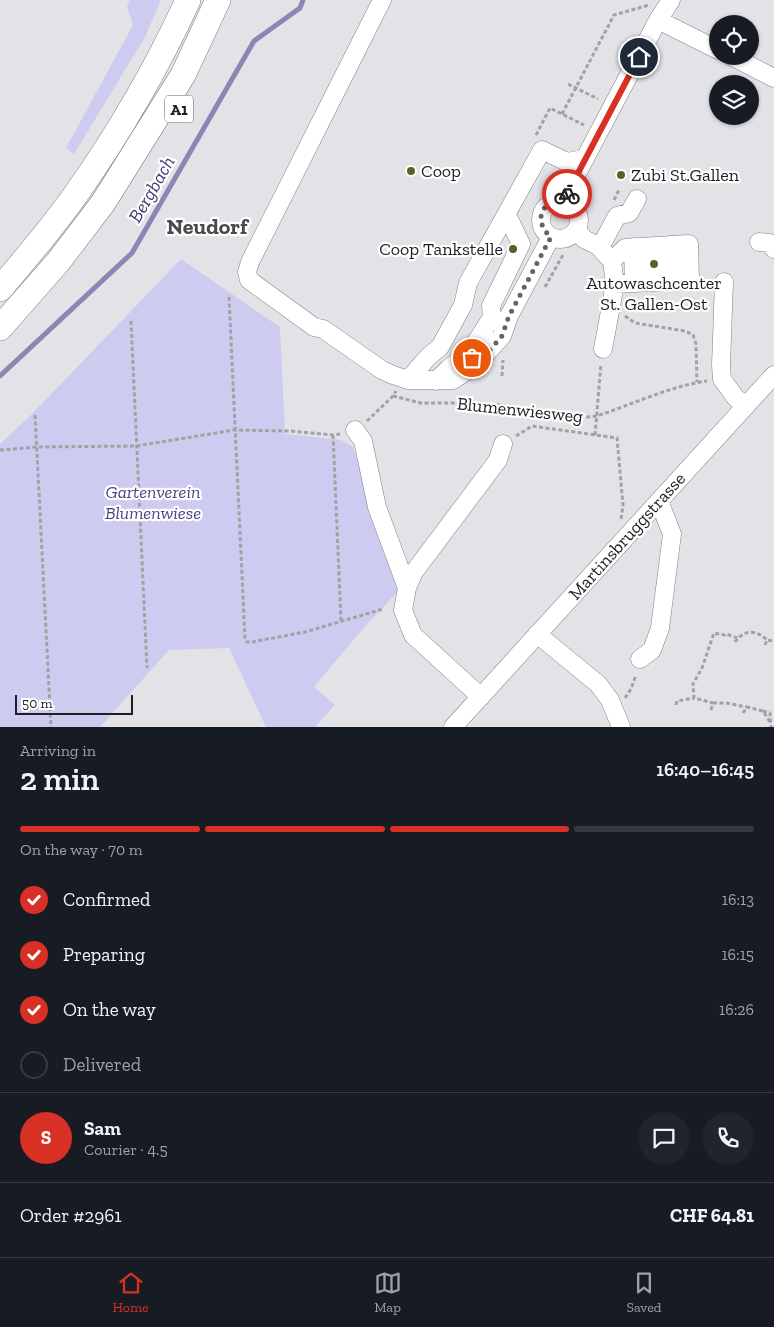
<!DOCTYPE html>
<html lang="en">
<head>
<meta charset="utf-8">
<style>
  :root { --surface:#171b24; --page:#20242c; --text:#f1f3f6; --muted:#9ea1a6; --line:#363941; --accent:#d93025 }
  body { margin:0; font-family:"Zilla Slab",serif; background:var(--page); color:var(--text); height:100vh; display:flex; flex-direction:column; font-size:19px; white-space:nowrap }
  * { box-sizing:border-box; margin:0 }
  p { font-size:16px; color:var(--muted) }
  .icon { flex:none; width:28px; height:28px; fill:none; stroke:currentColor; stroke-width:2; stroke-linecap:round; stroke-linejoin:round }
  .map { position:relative; height:727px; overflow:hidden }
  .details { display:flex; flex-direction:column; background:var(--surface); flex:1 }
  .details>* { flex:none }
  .tools { position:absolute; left:709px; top:15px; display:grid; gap:10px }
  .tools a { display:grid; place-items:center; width:50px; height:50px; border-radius:50%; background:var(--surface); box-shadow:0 1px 4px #0004; font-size:25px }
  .scale { position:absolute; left:15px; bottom:12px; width:118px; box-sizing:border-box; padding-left:5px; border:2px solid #1f1f21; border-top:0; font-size:14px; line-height:18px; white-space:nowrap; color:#1f1f21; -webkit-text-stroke:4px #fff; paint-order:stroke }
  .pin { position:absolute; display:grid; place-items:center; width:42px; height:42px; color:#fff; margin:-21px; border:2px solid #fff; border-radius:50%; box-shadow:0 1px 5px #0007 }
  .courier { position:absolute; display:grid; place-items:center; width:50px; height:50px; margin:-25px; border:4px solid #d93025; border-radius:50%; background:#fff; color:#222; box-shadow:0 1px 6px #0007 }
  .head em { font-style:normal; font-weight:600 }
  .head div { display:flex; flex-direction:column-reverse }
  .head { display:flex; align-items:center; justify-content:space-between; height:85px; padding:0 20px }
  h1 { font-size:32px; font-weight:600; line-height:38px }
  .bar { display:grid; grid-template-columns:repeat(4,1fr); gap:8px 5px; align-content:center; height:60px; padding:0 20px }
  .bar i { height:6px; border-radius:4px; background:var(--line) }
  .bar .current { background:var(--accent) }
  .bar p { grid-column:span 4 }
  .line { display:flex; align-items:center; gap:12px; padding:0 20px; border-top:1px solid var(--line) }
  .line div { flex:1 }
  .round { display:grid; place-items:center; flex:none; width:52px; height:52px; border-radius:26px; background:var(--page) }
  ol { padding:0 20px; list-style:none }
  li { display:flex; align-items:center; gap:15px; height:55px }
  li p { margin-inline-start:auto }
  li .icon { padding:5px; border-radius:50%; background:var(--accent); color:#fff; stroke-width:4 }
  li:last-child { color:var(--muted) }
  li i { width:28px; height:28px; border:2px solid var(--line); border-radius:50% }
  .tabs { display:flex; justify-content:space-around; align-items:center; height:70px; border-top:1px solid var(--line); background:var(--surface); font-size:14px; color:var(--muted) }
  .tabs a { display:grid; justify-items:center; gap:2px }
  .tabs .current { color:var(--accent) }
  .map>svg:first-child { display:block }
  .green { fill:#cecbf0 }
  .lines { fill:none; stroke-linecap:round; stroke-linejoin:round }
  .stream { stroke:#8b86b3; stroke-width:5 }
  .minor-casing { stroke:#807f83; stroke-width:19 }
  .highway-casing { stroke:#807f83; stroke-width:26 }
  .path { stroke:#a2a2a5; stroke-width:3; stroke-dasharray:4 2.5; stroke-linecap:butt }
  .minor { stroke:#fff; stroke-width:18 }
  .highway { stroke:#fff; stroke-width:25 }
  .done { stroke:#646466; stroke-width:5; stroke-dasharray:0 9 }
  .route { stroke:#d93025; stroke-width:6 }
  .poi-dot { fill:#5c5d2a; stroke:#fff; stroke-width:2 }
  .labels { text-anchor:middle; stroke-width:4.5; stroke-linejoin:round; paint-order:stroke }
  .shield { fill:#fff; stroke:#626264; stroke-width:1 }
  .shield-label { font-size:16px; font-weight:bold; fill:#1f1f21 }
  .poi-label { font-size:18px; fill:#1f1f21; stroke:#fff; text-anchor:start }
  .street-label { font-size:18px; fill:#1f1f21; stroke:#fff }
  .park-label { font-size:18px; font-style:italic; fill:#4d427e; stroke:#fff }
  .water-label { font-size:19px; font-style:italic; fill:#413671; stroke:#fff }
  .district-label { font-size:22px; font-weight:bold; fill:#49494d; stroke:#fff }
</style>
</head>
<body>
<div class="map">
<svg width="774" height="727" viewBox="0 0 774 727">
  <rect width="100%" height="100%" fill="#e3e3e7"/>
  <path class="green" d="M130 0H161L145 37 74 154 66 148 133 25 127 7Z
    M181 259 280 327 285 434 341 440 353 447 371 506 401 588 360 632 314 687 335 705 315 727H266L229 648 169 650 100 727H0V444L32 414Z"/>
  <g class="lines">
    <path class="stream" d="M0 376 132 253 254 41 300 8 303 0"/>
    <g class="minor-casing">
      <path id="minor" d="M382 0 250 262 247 272 249 280 314 327 323 329 382 370 393 375 408 380H453L477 364 502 336 509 316 551 237
        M658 20 718 50
        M731 56 774 78
        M563 200 658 20 671 0
        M541 220a19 19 0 1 1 38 0a19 19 0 1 1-38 0Z
        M577 230 584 239 598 246 612 261 615 284 603 349
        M759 242 769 243 774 249
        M672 245 675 281
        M598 246 604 240 617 216 629 213 637 199
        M660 246 662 281
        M633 247 634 283
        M646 247 647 282
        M612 261 625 248 689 244 690 280 615 284
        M724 282 721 365 722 379 735 397 745 406
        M408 380 428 357 440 347 463 305 468 283 542 150 567 162 585 159
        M436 381 448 369 464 357 478 339 492 317 491 306 521 244 507 215
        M355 430 363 441 377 507 407 588
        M537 634 598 684 610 700 621 727
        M640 659 652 650 660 628 672 534 659 501
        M481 697 413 635 403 610 407 588 414 572 498 460 503 444
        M453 727 774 375"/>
    </g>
    <g class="highway-casing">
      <path id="highway" d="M0 289C26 258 53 227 76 194 119 133 157 68 188 0
        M0 328 58 262 103 203 183 75 218 0"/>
    </g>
    <path class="path" d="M568 84 598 99
      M562 114 614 15 649 5
      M536 135 550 108 584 125
      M614 200 619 190
      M545 287 564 253
      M229 297 245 639 247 642H252L305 632 383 609
      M625 316 635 323 685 331 693 335 696 344 697 382
      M131 321 147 668
      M502 376 503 360
      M393 396 421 403H466L500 405 587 417 597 416C630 405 674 385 707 381
      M35 415 51 727
      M367 421 393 396 396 391
      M333 435 341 621
      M595 435 601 364
      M516 436 532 426 617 438 623 505 621 519
      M0 450 37 447 136 446 234 430 290 431 333 435 340 434
      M735 642C743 630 756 629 767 640
      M765 645 767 640 774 641
      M625 698 631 689 636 675
      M713 703H726L747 707
      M676 705 677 701 694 698
      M711 710 713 703 694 698 693 684 702 668 714 633 725 635 726 634 738 638
      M763 711 770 713 771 727
      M743 713 747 707 763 711 770 722"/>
    <use href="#minor" class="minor"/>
    <use href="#highway" class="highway"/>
  </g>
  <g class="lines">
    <path class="done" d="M472 358 478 364 502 336 509 316 551 237C534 223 539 201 563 200L567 194"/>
    <path class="route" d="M567 194 639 57"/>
  </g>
  <g class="poi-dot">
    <circle cx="411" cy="171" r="5"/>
    <circle cx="621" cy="175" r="5"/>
    <circle cx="513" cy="249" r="5"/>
    <circle cx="654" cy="264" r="5"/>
  </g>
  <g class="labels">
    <rect class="shield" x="165" y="95.5" width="28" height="27" rx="4"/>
    <g class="shield-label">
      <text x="179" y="115">A1</text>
    </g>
    <g class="poi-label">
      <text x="421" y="177">Coop</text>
      <text x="631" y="181">Zubi St.Gallen</text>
      <text x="503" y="255" text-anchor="end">Coop Tankstelle</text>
      <text x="654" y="289" text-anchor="middle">Autowaschcenter<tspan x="654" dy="21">St. Gallen-Ost</tspan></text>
    </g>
    <g class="street-label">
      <text transform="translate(520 410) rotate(6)" y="6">Blumenwiesweg</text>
      <text transform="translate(627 536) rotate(-48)" y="6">Martinsbruggstrasse</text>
    </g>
    <g class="park-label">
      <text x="153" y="498">Gartenverein<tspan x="153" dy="21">Blumenwiese</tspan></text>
    </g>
    <g class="water-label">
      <text transform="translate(151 189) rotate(-60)" y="7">Bergbach</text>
    </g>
    <g class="district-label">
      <text x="207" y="234">Neudorf</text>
    </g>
  </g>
</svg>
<div class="tools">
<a><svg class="icon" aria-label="locate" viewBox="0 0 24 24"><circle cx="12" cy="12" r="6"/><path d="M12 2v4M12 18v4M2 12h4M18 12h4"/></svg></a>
<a><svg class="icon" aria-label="layers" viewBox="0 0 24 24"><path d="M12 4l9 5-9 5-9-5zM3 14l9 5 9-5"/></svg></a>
</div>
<div class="scale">50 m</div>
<div class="pin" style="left:472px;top:358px;background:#ea580c"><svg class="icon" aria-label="bag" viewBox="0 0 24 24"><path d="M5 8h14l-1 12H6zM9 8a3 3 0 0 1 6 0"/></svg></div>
<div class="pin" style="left:639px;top:57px;background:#1f2937"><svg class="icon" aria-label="home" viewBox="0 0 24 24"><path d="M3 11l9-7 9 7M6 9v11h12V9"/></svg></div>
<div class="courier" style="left:567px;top:194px"><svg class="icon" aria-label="bike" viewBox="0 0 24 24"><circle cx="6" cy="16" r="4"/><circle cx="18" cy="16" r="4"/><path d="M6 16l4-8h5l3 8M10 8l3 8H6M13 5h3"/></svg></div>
</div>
<section class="details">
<div class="head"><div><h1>2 min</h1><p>Arriving in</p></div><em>16:40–16:45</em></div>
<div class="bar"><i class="current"></i><i class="current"></i><i class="current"></i><i></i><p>On the way · 70 m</p></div>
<ol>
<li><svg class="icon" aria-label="check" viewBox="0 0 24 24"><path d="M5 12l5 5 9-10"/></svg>Confirmed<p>16:13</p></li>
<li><svg class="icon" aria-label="check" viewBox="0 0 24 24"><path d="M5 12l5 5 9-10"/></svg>Preparing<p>16:15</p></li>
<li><svg class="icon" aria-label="check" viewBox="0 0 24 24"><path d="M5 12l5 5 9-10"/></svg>On the way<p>16:26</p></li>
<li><i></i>Delivered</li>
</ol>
<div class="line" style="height:90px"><b class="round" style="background:var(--accent);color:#fff">S</b><div><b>Sam</b><p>Courier · 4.5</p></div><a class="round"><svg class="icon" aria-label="chat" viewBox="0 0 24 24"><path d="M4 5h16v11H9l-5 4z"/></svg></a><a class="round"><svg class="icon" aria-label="phone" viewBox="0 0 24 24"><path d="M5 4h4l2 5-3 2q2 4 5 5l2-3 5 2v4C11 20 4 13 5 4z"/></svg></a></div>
<div class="line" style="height:65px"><div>Order #2961</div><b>CHF 64.81</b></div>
</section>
<nav class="tabs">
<a class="current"><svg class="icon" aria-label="home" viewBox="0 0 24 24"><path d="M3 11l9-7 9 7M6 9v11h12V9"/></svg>Home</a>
<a><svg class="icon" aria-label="map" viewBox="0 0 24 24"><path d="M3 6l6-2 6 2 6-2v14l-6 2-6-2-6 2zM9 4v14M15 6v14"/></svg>Map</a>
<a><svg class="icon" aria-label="saved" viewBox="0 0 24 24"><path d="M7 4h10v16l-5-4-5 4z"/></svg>Saved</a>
</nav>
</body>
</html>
